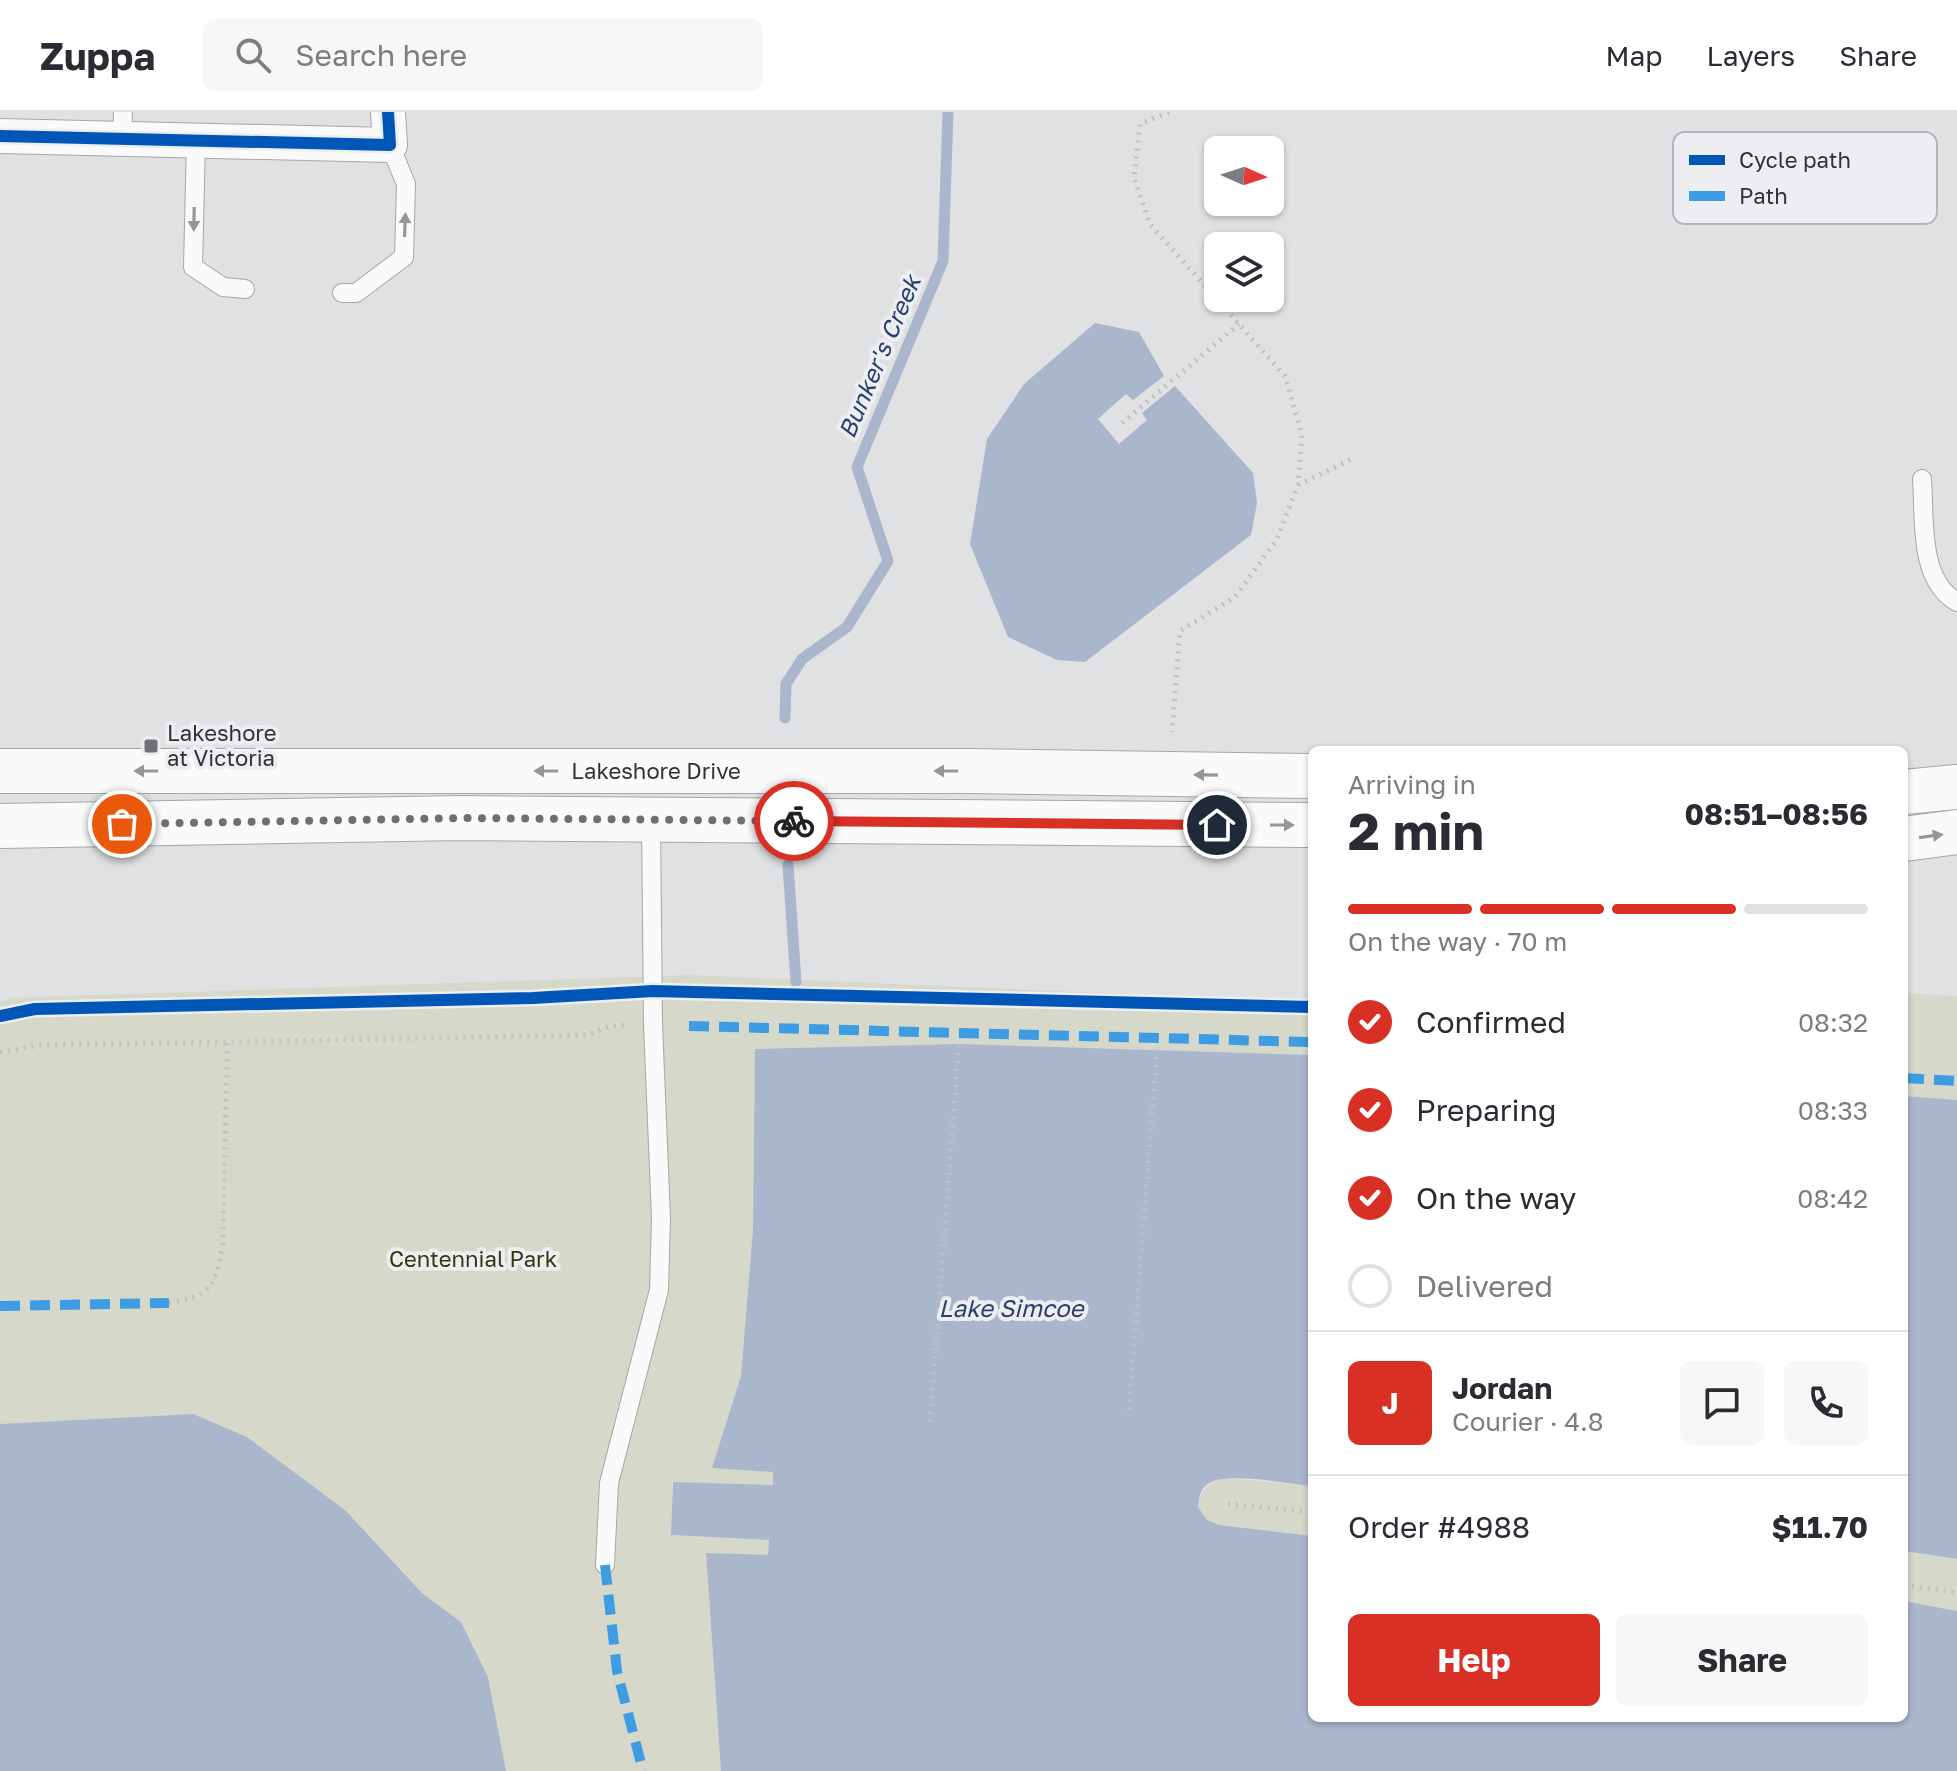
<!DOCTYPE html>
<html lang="en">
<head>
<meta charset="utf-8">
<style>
  :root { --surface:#fff; --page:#f7f7f7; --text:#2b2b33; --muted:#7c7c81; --line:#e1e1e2; --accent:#d93025 }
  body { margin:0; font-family:"Golos Text",sans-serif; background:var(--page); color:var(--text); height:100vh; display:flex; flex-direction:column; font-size:30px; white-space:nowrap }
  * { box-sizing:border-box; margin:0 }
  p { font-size:26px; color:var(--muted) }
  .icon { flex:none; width:44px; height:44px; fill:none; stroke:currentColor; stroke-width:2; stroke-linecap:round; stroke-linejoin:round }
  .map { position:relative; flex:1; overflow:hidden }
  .side { position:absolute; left:1308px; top:634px; width:600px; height:976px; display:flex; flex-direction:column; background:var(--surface); border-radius:12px; box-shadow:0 2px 6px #0004 }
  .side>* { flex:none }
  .needle { width:52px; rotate:93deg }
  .tools { position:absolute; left:1204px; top:24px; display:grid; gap:16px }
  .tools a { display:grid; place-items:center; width:80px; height:80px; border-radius:12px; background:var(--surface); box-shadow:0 2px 6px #0004; font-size:40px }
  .pin { position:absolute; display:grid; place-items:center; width:68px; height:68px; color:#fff; margin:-34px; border:4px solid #fff; border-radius:50%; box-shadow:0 2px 8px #0007 }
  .courier { position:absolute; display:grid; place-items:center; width:80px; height:80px; margin:-40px; border:6px solid #d93025; border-radius:50%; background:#fff; color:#222; box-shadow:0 2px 10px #0007 }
  .headline em { font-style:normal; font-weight:700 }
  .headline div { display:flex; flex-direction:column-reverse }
  .headline { display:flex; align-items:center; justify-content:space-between; height:136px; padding:0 40px }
  h1 { font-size:52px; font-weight:700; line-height:60px }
  .bar { display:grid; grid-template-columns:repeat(4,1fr); gap:12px 8px; align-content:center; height:96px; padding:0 40px }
  .bar i { height:10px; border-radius:6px; background:var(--line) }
  .bar .on { background:var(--accent) }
  .bar p { grid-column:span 4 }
  .line { display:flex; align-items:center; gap:20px; padding:0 40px; border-top:2px solid var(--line) }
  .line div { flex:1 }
  .round { display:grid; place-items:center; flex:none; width:84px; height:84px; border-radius:12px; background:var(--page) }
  ol { padding:0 40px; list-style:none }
  li { display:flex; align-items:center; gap:24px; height:88px }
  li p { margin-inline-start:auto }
  li .icon { padding:8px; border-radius:50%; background:var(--accent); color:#fff; stroke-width:4 }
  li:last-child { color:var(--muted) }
  li i { width:44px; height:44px; border:4px solid var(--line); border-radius:50% }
  .button { display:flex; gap:16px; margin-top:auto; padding:16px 40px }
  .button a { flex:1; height:92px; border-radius:12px; background:var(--accent); color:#fff; font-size:32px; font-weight:700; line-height:92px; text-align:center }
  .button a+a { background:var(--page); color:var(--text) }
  header { display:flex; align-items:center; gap:48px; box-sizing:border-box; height:112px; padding:0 40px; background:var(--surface); border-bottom:2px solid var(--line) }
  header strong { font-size:38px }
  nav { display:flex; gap:44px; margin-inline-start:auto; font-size:28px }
  .search { width:560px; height:72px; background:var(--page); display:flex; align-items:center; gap:20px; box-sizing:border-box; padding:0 28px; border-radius:12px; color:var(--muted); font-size:30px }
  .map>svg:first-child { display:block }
  .green { fill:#d6d8ca }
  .water { fill:#aab6cc }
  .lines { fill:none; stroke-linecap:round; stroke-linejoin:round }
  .stream { stroke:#aab6cc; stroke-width:11 }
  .lane-casing { stroke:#a6a7a8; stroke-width:20 }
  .street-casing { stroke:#a6a7a8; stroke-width:36 }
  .secondary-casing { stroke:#a6a7a8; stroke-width:46 }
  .path { stroke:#c0c0c1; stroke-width:5; stroke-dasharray:2 6; stroke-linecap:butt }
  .lane { stroke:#fafafb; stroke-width:18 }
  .street { stroke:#fafafb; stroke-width:34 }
  .secondary { stroke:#fafafb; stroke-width:44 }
  .quiet { stroke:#3e9de2; stroke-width:10; stroke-dasharray:20 10; stroke-linecap:butt }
  .cycleway-casing { stroke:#eceef1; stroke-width:17 }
  .cycleway { stroke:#0057b8; stroke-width:12 }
  .oneway { fill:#969696 }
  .done { stroke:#6e6f70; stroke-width:8; stroke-dasharray:0 14.4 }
  .route { stroke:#d93025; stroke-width:10 }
  .poi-dot { fill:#6e6f70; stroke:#eceef1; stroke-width:3 }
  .labels { text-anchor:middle; stroke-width:8; stroke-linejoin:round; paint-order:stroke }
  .poi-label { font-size:22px; fill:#313132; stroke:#eceef1; text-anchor:start }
  .street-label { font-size:22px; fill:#313132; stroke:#eceef1 }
  .park-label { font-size:22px; fill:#343608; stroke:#eceef1 }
  .water-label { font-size:24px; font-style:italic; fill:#2c406d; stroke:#eceef1 }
  .key { fill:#eceef1; stroke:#b4b5b8; stroke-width:2 }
  .key-label { font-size:22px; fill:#313132 }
</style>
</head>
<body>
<header>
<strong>Zuppa</strong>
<div class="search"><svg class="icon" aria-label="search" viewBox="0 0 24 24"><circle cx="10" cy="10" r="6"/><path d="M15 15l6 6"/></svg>Search here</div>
<nav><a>Map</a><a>Layers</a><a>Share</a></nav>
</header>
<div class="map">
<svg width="1957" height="1659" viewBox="0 0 1957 1659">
  <rect width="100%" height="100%" fill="#e0e1e2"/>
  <path class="green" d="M690 863 1312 890V943L959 932 755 937 753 1117 741 1264 713 1355 774 1360 773 1374 672 1370 671 1423 769 1428 768 1443 706 1442 721 1659H506L488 1565 461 1510 422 1481 346 1399 193 1302 0 1312V890L9 886Z
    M1904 881 1957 884V988L1904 984Z
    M1227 1366 1312 1374V1424L1219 1413 1207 1408 1198 1395C1201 1375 1208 1371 1227 1366Z
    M1904 1439 1957 1447V1499L1904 1489Z"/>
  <path class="water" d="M1095 211 1139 220 1164 264 1133 288 1126 282 1098 307 1119 332 1147 308 1142 301 1175 274 1253 361 1257 391 1251 423 1085 550 1057 548 1008 525 970 432 987 327 1024 272Z
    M959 932 1312 943V1374C1289 1372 1225 1359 1208 1372 1200 1377 1199 1386 1198 1395L1207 1408 1219 1413 1312 1424V1606H1904V1489L1957 1499V1659H721L706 1441 768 1443 769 1428 671 1423 673 1370 773 1373V1360L712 1356 741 1264 753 1117 755 937Z
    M1904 984 1957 988V1447L1904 1439Z
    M193 1302 247 1325 346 1399 422 1481 461 1510 488 1565 506 1659H0V1312Z"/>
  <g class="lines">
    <path class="stream" d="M785 606 786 572 802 547 847 515 888 449 857 355 943 149 948 0
      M788 753 796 870"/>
    <g class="lane-casing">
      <path id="lane" d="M122 26 123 0
        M196 29 193 155 223 175 245 177
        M342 181H356L404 145 406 72 390 33
        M1922 367C1925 406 1918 468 1957 490
        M605 1453 609 1371 659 1178 661 1106 653 912 651 708"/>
    </g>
    <g class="street-casing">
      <path id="street" d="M0 24 390 33 388 0"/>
    </g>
    <g class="secondary-casing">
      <g id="secondary">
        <path id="s1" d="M0 659H969L1312 664"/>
        <path d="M1904 680 1957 675"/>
        <path d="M0 714 462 706 1312 713"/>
        <path d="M1904 727 1957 720"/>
      </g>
    </g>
    <path class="path" d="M1169 0 1140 12 1134 66 1150 112 1285 264 1302 323 1298 373 1277 427 1235 485 1180 519 1172 620
      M1122 311 1239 212
      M1298 373 1354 346
      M0 940 40 933 227 930
      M169 1191C210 1184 215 1175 223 1134L227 930 588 923 610 914 626 913
      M1129 1298 1157 937
      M930 1310 959 932
      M1228 1392 1312 1400
      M1904 1473 1957 1481"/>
    <use href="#lane" class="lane"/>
    <use href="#street" class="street"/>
    <use href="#secondary" class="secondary"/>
    <path class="quiet" d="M689 914 1312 930
      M1904 966 1957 969
      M0 1194 169 1191
      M605 1453 617 1559 643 1659"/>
    <g class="cycleway-casing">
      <path id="cycleway" d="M0 24 390 33 388 0
        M0 904 35 897 533 886 653 879 1312 895"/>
    </g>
    <use href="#cycleway" class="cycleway"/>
  </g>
  <defs><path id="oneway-solid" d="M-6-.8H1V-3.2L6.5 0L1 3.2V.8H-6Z" transform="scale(2)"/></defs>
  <g class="oneway">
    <use href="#oneway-solid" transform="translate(194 107) rotate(91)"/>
    <use href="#oneway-solid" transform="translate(405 113) rotate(-88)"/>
    <use href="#oneway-solid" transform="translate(146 659) rotate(-180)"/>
    <use href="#oneway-solid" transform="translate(546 659) rotate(-180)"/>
    <use href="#oneway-solid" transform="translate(946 659) rotate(-180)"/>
    <use href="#oneway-solid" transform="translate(1206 663) rotate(-179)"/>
    <use href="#oneway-solid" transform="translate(1282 713)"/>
    <use href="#oneway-solid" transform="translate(1931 724) rotate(-8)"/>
  </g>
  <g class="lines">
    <path class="done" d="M122 712 462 706 794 709"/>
    <path class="route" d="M794 709 1217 713"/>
  </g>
  <rect class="poi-dot" x="143" y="626" width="16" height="16" rx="4"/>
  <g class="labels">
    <g class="poi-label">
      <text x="167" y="629">Lakeshore<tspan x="167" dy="25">at Victoria</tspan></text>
    </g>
    <g class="street-label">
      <text dy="8" stroke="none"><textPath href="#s1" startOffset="656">Lakeshore Drive</textPath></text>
    </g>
    <g class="park-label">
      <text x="473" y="1155">Centennial Park</text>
    </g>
    <g class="water-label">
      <text transform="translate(880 245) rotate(-67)" y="8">Bunker's Creek</text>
      <text x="1011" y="1205">Lake Simcoe</text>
    </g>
  </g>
  <rect x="1673" y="20" width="264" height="92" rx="12" class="key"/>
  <rect x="1689" y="43" width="36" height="10" fill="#0057b8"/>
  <rect x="1689" y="79" width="36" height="10" fill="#3e9de2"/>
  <g class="key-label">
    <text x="1739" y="56">Cycle path</text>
    <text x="1739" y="92">Path</text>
  </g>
</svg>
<div class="tools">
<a><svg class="needle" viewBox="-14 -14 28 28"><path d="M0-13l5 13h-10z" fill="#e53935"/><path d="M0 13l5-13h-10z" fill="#7c7c81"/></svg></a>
<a><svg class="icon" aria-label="layers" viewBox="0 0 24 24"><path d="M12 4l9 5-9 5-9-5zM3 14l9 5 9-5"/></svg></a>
</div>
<div class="pin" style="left:122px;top:712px;background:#ea580c"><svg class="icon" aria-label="bag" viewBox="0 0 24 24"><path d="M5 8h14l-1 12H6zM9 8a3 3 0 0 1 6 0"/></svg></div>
<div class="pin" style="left:1217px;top:713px;background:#1f2937"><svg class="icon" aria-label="home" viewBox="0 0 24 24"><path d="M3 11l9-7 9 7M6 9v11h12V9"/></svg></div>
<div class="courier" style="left:794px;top:709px"><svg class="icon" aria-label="bike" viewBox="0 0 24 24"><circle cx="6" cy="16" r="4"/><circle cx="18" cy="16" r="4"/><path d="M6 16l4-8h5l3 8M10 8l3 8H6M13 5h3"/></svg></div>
<section class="side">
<div class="headline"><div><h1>2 min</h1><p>Arriving in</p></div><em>08:51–08:56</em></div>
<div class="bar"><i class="on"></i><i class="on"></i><i class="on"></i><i></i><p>On the way · 70 m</p></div>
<ol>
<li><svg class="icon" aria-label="check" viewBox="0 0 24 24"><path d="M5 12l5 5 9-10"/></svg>Confirmed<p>08:32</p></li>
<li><svg class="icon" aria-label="check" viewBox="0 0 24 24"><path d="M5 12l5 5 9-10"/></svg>Preparing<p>08:33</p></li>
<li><svg class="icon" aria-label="check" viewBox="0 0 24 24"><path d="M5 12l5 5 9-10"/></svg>On the way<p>08:42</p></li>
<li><i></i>Delivered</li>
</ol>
<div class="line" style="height:144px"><b class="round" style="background:var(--accent);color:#fff">J</b><div><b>Jordan</b><p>Courier · 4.8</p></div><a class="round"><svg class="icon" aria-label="chat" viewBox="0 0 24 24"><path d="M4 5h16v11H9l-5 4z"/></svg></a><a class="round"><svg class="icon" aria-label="phone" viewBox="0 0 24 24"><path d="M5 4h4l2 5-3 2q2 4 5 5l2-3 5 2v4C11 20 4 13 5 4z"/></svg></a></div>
<div class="line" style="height:104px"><div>Order #4988</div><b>$11.70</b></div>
<div class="button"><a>Help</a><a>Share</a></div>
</section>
</div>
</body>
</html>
